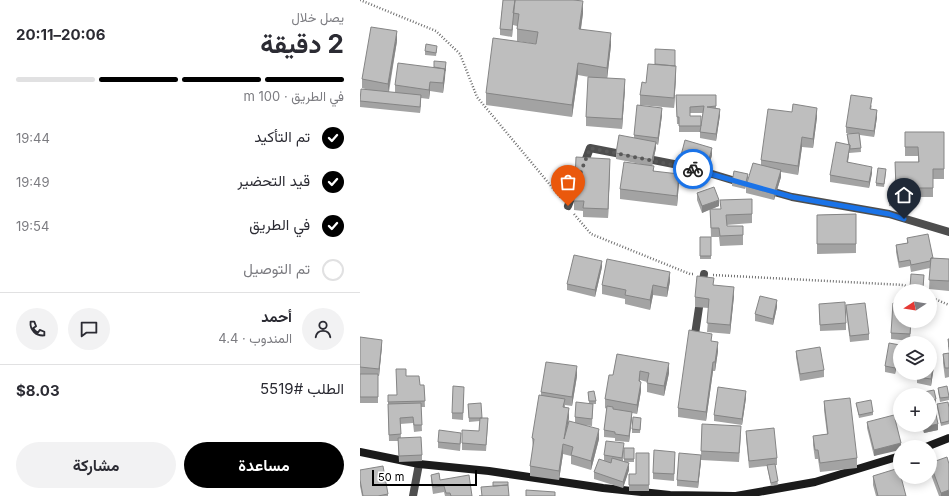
<!DOCTYPE html>
<html lang="ar">
<head>
<meta charset="utf-8">
<style>
  :root { --surface:#fff; --page:#f2f2f3; --text:#2b2b33; --muted:#7c7c81; --line:#e1e1e2; --accent:#000 }
  body { margin:0; font-family:Inter,Vazirmatn,sans-serif; background:var(--page); color:var(--text); direction:rtl; height:100vh; display:flex; flex-direction:column; font-size:15px; white-space:nowrap }
  * { box-sizing:border-box; margin:0 }
  p { font-size:13px; color:var(--muted) }
  .icon { flex:none; width:22px; height:22px; fill:none; stroke:currentColor; stroke-width:2; stroke-linecap:round; stroke-linejoin:round }
  .map { position:relative; flex:1; overflow:hidden; direction:ltr }
  .sheet { display:flex; flex-direction:column; background:var(--surface); width:360px }
  .sheet>* { flex:none }
  .needle { width:26px; rotate:258deg }
  .controls { position:absolute; left:533px; top:284px; display:grid; gap:8px }
  .controls a { display:grid; place-items:center; width:44px; height:44px; border-radius:50%; background:var(--surface); box-shadow:0 2px 10px #0003; font-size:20px }
  .scale { position:absolute; left:12px; bottom:10px; width:105px; box-sizing:border-box; padding-left:4px; border:2px solid #000; border-top:0; font-size:11px; line-height:14px; white-space:nowrap; color:#000; -webkit-text-stroke:3px #fff; paint-order:stroke }
  .pin { position:absolute; display:grid; place-items:center; width:34px; height:34px; color:#fff; margin:-41px -17px; border-radius:50% 50% 50% 0; rotate:-45deg; box-shadow:0 0 4px #0007 }
  .pin .icon { rotate:45deg }
  .courier { position:absolute; display:grid; place-items:center; width:40px; height:40px; margin:-20px; border:3px solid #1a73e8; border-radius:50%; background:#fff; color:#222; box-shadow:0 1px 5px #0007 }
  .head em { font-style:normal; font-weight:700 }
  .head div { display:flex; flex-direction:column-reverse }
  .head { display:flex; align-items:center; justify-content:space-between; height:68px; padding:0 16px }
  h1 { font-size:26px; font-weight:700; line-height:30px }
  .bar { display:grid; grid-template-columns:repeat(4,1fr); gap:6px 4px; align-content:center; height:48px; padding:0 16px }
  .bar i { height:5px; border-radius:3px; background:var(--line) }
  .bar .current { background:var(--accent) }
  .bar p { grid-column:span 4 }
  .line { display:flex; align-items:center; gap:10px; padding:0 16px; border-top:1px solid var(--line) }
  .line div { flex:1 }
  .round { display:grid; place-items:center; flex:none; width:42px; height:42px; border-radius:21px; background:var(--page) }
  ol { padding:0 16px; list-style:none }
  li { display:flex; align-items:center; gap:12px; height:44px }
  li p { margin-inline-start:auto }
  li .icon { padding:4px; border-radius:50%; background:var(--accent); color:#fff; stroke-width:4 }
  li:last-child { color:var(--muted) }
  li i { width:22px; height:22px; border:2px solid var(--line); border-radius:50% }
  .action { display:flex; gap:8px; margin-top:auto; padding:8px 16px }
  .action a { flex:1; height:46px; border-radius:24px; background:var(--accent); color:#fff; font-size:16px; font-weight:700; line-height:46px; text-align:center }
  .action a+a { background:var(--page); color:var(--text) }
  main { display:flex; flex:1; min-height:0 }
  .map>svg:first-child { display:block }
  .lines { fill:none; stroke-linecap:round; stroke-linejoin:round }
  .path { stroke:#707070; stroke-width:2.5; stroke-dasharray:1 2; stroke-linecap:butt }
  .street { stroke:#4e4e4e; stroke-width:8 }
  .secondary { stroke:#1b1b1b; stroke-width:8 }
  .wall { fill:#a3a3a3; fill-rule:evenodd }
  .shaded-wall { fill:#858585 }
  .building { fill:#bebebe; stroke:#858585 }
  .done { stroke:#595959; stroke-width:4; stroke-dasharray:0 7.2 }
  .route { stroke:#1a73e8; stroke-width:5 }
</style>
</head>
<body>
<main>
<div class="map">
<svg width="589" height="496" viewBox="0 0 589 496">
  <rect width="100%" height="100%" fill="#fff"/>
  <g class="lines">
    <path class="path" d="M0 0 76 31 100 54 117 97 201 198
      M214 214 231 234 330 274H334
      M353 275 544 285 557 291
      M570 297 589 305"/>
    <path class="street" d="M283 158 329 167 382 183
      M223 167 230 148 266 155
      M407 190 432 197 529 214 589 232
      M208 206 219 178
      M334 341 344 274
      M53 496 59 464"/>
    <path class="secondary" d="M566 447 589 438
      M0 452 59 464 129 471 243 488 310 495 374 496
      M376 496 455 482 540 456"/>
  </g>
  <path class="wall" d="M143 0 223 13 221 29 251 45 247 78 265 89 262 129 226 126V117L229 77 218 75 212 117 126 105V93L176 44 157 41V26L153 25V23L152 37 140 35V29Z
    M37 41 29 92H35V85L74 67 86 66 83 93 70 91 69 99 61 98 60 113 0 107V98L9 90 2 88V79Z
    M77 49 76 56 65 55V51Z
    M315 66 316 76 314 108 280 105V95Z
    M316 95H356V108L360 115 356 141 340 138V132H319V124H317ZM330 113H343L341 130V116H330Z
    M512 105 511 109 517 117 514 137 500 135 501 152 489 153 488 162 512 173 509 188 470 182V175L488 144 487 134H491L486 133V127Z
    M302 115 298 145 296 144V148L292 166 294 171 319 183 317 206 260 199V189L290 166 256 159V153L274 138V135Z
    M457 117 453 148 442 147 438 175 421 172V177L414 200 386 193V186L401 165V160Z
    M545 132H584V179H573V197H551L550 208 529 206V199L536 189 535 162H558V156H545Z
    M352 155 348 169 343 168 341 176 319 170V163Z
    M250 168 248 218 223 217V211L214 210V201Z
    M526 172 524 187 516 186V183Z
    M388 177 385 189 372 186V182Z
    M337 193 359 206 351 209 392 214V223L366 225 367 226 383 235V245L360 246 359 237H351L350 209 342 213 337 200Z
    M496 214V253L457 254V215Z
    M340 237H351V259H340Z
    M547 238 573 258 589 259V291L569 289 570 268 551 272 550 266 539 268 536 252V245L547 243Z
    M242 267 235 297 207 290V284Z
    M564 275 563 291 550 290V287Z
    M310 281 307 297 293 295 290 310 265 304V299L242 294V285Z
    M354 285 374 296 370 334 347 332 349 308 335 307V297Z
    M459 304 486 323V330L460 331Z
    M486 305 509 334V340L490 342 486 311Z
    M417 307 413 325 395 321V314Z
    M540 321H551L550 341 531 339V333Z
    M0 337 22 346 19 376H18V403H0V374H3H0Z
    M588 339H589V377L585 378 583 363V354L589 353 588 348Z
    M352 341 358 351 355 371H353L346 421 318 417V408Z
    M540 345V364H537L535 374 525 372V366Z
    M436 351 464 370V377L440 381 436 357Z
    M257 354 309 373 304 396 287 392V382L280 380 281 391 277 414 272 413V418L269 442 255 441V438L244 437V430L247 409 245 408V399L253 375Z
    M575 360 571 386 557 383V377Z
    M46 376 60 385H64L65 407H61L62 431 54 432 53 423 40 424 41 438 62 455V461L39 462 38 441H29L28 411V395H37Z
    M217 376 212 406 205 405V408L209 418 207 429 215 423V417L229 403 228 392 236 401V404H233L232 426 222 425 239 439 231 470 211 464V456L203 454 199 480 170 476V466L173 448 172 438 181 395V392Z
    M578 388 589 397V400L580 402 578 391Z
    M104 393 103 420 92 419V413Z
    M570 395 576 406H574L578 430 564 433 562 429 552 431 550 425H570Z
    M386 398 382 425 354 421V415Z
    M464 401 497 458V468L460 472 458 459H455L453 445V436L467 434 464 410Z
    M496 403 513 412V415L499 418Z
    M108 404 128 424 126 451 102 450V443L119 431 120 421 109 422Z
    M577 404 589 408V424L581 426 577 407Z
    M281 421 280 433H272V429Z
    M507 422 541 447 514 456 507 428Z
    M342 424 381 435 379 462 341 460 338 488 317 486V480L341 455Z
    M386 431 417 458V465H415L418 485 411 486 407 466 389 468 386 438Z
    M101 439 100 451 78 448V442Z
    M264 448H274V462H266L269 470 263 488 234 479V472L244 461V455L264 450 263 461 264 462Z
    M289 453V491H269V474H276Z
    M315 458 314 481 293 479V473Z
    M570 463 589 496H579L570 472Z
    M0 470 28 494V496H2L0 486Z
    M71 475 80 480 112 496H85L84 492 73 494 71 481Z
    M513 476 546 496H516L513 485Z"/>
  <path class="shaded-wall" d="M223 1V13L219 41V29Z
    M153 17V23L152 37V30Z
    M37 31V41L28 93V84Z
    M251 33V45L247 80V68Z
    M86 62 85 78 83 93V83Z
    M218 63V75L212 117V105Z
    M316 66V76L314 108V98Z
    M265 79V89L262 129V119Z
    M70 82V91L69 99V90Z
    M61 95V101L60 113V107Z
    M302 108V115L298 145V138Z
    M457 108V117L453 148V139Z
    M360 109V115L356 141V134Z
    M517 110V117L514 137V131Z
    M442 137V147L438 175V166Z
    M296 142V148L292 166V160Z
    M490 145 487 169V162Z
    M352 148V155L348 169V163Z
    M250 159V168L248 218V209Z
    M343 161V168L341 176V169Z
    M512 167V173L509 188V182Z
    M421 170V177L414 200V194Z
    M319 174V183L317 206V196Z
    M388 174V177L385 189V186Z
    M359 200V206L342 213V206Z
    M242 261V267L235 297V290Z
    M310 272V281L307 297V288Z
    M293 285V295L290 310V300Z
    M374 287V296L370 334V325Z
    M417 300V307L413 325V319Z
    M22 340V346L19 376V369Z
    M358 342V351L355 371V362Z
    M575 354V360L571 386V379Z
    M537 358V364L535 374V368Z
    M353 362V371L346 421V412Z
    M309 363V373L304 396V386Z
    M217 366V376L212 406V397Z
    M280 371V380L279 391V381Z
    M281 382V391L277 414V405Z
    M386 391V398L382 425V419Z
    M576 399V406H573V400Z
    M209 408V418L204 445V439Z
    M272 412V418L269 442V436Z
    M578 424V430L564 433V427Z
    M552 425H562V429L552 431Z
    M239 429V439L231 470V461Z
    M541 443V447H540V450L514 456V450Z
    M203 444V454L199 480V471Z
    M341 455V462L338 488V482Z
    M269 463V470L263 488V482Z
    M589 490V496H581V493Z"/>
  <path class="building" d="M143 0H155L152 30 140 29Z
    M155 0H213L223 1 219 29 251 33 247 68 218 63 212 105 126 93 133 38 176 44 178 32 157 29 159 14 153 13Z
    M11 27 37 31 28 84 2 79Z
    M66 44 77 46 76 53 65 51Z
    M295 49 315 50V66L295 64Z
    M74 61 86 62 85 71V69L74 67Z
    M38 63 85 69 83 83 70 82 69 90 35 85Z
    M288 64 316 66 314 98 280 95 282 82 286 83Z
    M228 77 265 79 262 119 226 117Z
    M1 89 61 95 60 107 0 101Z
    M316 95H356V106L347 107 360 109 356 134 340 132 344 106 330 107V116H341V126H319V117H317Z
    M491 95 512 98 510 109 517 110 514 131 486 127Z
    M433 104 457 108 453 139 442 137 438 166 401 160 408 109 432 112Z
    M277 105 302 108 298 138 274 135Z
    M545 132H584V169H573V188H536L535 162H559L558 147H545Z
    M499 133 501 148 490 149V145L489 144 487 134Z
    M259 135 296 142 292 160 256 153Z
    M325 140 352 148 348 163 343 161 341 169 319 163Z
    M476 142 490 145 487 162 512 167 509 182 470 175Z
    M216 157 250 159 248 209 223 208 224 201H214Z
    M264 162 294 166 293 171 319 174 317 196 260 189Z
    M393 163 421 170 414 194 386 186Z
    M518 168 526 169 524 184 516 183Z
    M374 171 388 174 385 186 372 182Z
    M354 187 359 200 342 206 337 193Z
    M530 189H536V191H551L550 201 529 199Z
    M392 199V214L366 215 367 226H383V235L360 236 359 228H351L350 209H361L360 200Z
    M496 214V244H457V215Z
    M568 234 573 258H571L570 261 551 265 550 260 539 262 536 245 548 243 547 238Z
    M340 237H351V256H340Z
    M214 255 242 261 235 290 207 284Z
    M571 258 589 259V281L569 280Z
    M247 259 310 272 307 288 293 285 290 300 265 295 266 290 242 285Z
    M551 274 564 275 563 288 550 287Z
    M337 276 354 278 353 285 374 287 370 325 347 323 349 299 335 297Z
    M400 296 417 300 413 319 395 314Z
    M485 302 486 323 460 325 459 304Z
    M505 303 509 334 490 336 486 305Z
    M533 303H540V321H551L550 334 531 333Z
    M329 330 352 334 351 341 358 342 355 362H353L346 412 318 408Z
    M0 337 22 340 19 369 0 367Z
    M588 339H589V347Z
    M529 343 540 345V358H537L535 368 525 366Z
    M460 347 464 370 440 374 436 351Z
    M570 353 575 354 571 379 557 377 558 373H570Z
    M589 353V368H585L583 354Z
    M257 354 309 363 304 386 287 383 289 373 280 371 279 381 281 382 277 405 245 399 249 375H253Z
    M186 362 217 366 212 397 181 392Z
    M36 369H46V376H59L60 385H64L65 401 28 402V395H37Z
    M0 374H18V397H0Z
    M93 386 104 387 103 413H92Z
    M587 386 589 397 580 398 578 388Z
    M358 387 386 391 382 419 354 415Z
    M574 390 576 399 573 400 578 424 564 427 563 425H570V395H549Z
    M234 391 236 401H229L228 392Z
    M179 395 205 399 203 407 209 408 204 439 209 421 239 429 231 461 211 455 213 447 203 444 199 471 170 466 174 439 172 438Z
    M490 398 497 458 460 463 458 450H455L453 436 468 434 464 401Z
    M511 400 513 412 499 415 496 403Z
    M216 402 233 404 232 419 215 417Z
    M588 402 589 408V421L581 423 577 404Z
    M61 403 62 425H54L53 417 40 418 41 434 29 435 28 404Z
    M121 403 122 418H109L108 404Z
    M247 406 253 407V409L272 412 269 436 255 434V432L244 430Z
    M534 415 541 443 514 450 507 422Z
    M273 417 281 418 280 430 272 429Z
    M120 418H128L126 445 102 443V430L119 431Z
    M342 424 381 426 379 453 341 451Z
    M414 428 417 458 389 461 386 431Z
    M79 430 101 433 100 444 78 442Z
    M61 437 62 455 39 456 38 438Z
    M246 441 264 443 262 458 244 455Z
    M264 448H274V459H264Z
    M294 450 315 452 314 474 293 473Z
    M276 453H289V485H269V474H276Z
    M319 453 341 455 338 482 317 480Z
    M587 457 589 464V490L581 493 570 463Z
    M252 458 269 463 263 482 234 472 239 459 251 463Z
    M415 464 418 481 411 483 407 465Z
    M23 466 28 494 18 496H3L0 480V470Z
    M539 468 540 472V477H541L546 496H518L513 476Z
    M79 473 80 480 109 475 112 496H91L90 493H86L84 486 73 487 71 475Z
    M133 482H148V485L133 486Z
    M148 485 149 496H119H122L121 487Z
    M166 490 195 492V496H166Z"/>
  <g class="lines">
    <path class="done" d="M208 206 230 148 333 169"/>
    <path class="route" d="M333 169 432 197 529 214 544 219"/>
  </g>
</svg>
<div class="controls">
<a><svg class="needle" viewBox="-14 -14 28 28"><path d="M0-13l5 13h-10z" fill="#e53935"/><path d="M0 13l5-13h-10z" fill="#7c7c81"/></svg></a>
<a><svg class="icon" aria-label="layers" viewBox="0 0 24 24"><path d="M12 4l9 5-9 5-9-5zM3 14l9 5 9-5"/></svg></a>
<a>+</a>
<a>−</a>
</div>
<div class="scale">50 m</div>
<div class="pin" style="left:208px;top:206px;background:#ea580c"><svg class="icon" aria-label="bag" viewBox="0 0 24 24"><path d="M5 8h14l-1 12H6zM9 8a3 3 0 0 1 6 0"/></svg></div>
<div class="pin" style="left:544px;top:219px;background:#1f2937"><svg class="icon" aria-label="home" viewBox="0 0 24 24"><path d="M3 11l9-7 9 7M6 9v11h12V9"/></svg></div>
<div class="courier" style="left:333px;top:169px"><svg class="icon" aria-label="bike" viewBox="0 0 24 24"><circle cx="6" cy="16" r="4"/><circle cx="18" cy="16" r="4"/><path d="M6 16l4-8h5l3 8M10 8l3 8H6M13 5h3"/></svg></div>
</div>
<section class="sheet">
<div class="head"><div><h1>2 دقيقة</h1><p>يصل خلال</p></div><em>20:06–20:11</em></div>
<div class="bar"><i class="current"></i><i class="current"></i><i class="current"></i><i></i><p>في الطريق · 100 m</p></div>
<ol>
<li><svg class="icon" aria-label="check" viewBox="0 0 24 24"><path d="M5 12l5 5 9-10"/></svg>تم التأكيد<p>19:44</p></li>
<li><svg class="icon" aria-label="check" viewBox="0 0 24 24"><path d="M5 12l5 5 9-10"/></svg>قيد التحضير<p>19:49</p></li>
<li><svg class="icon" aria-label="check" viewBox="0 0 24 24"><path d="M5 12l5 5 9-10"/></svg>في الطريق<p>19:54</p></li>
<li><i></i>تم التوصيل</li>
</ol>
<div class="line" style="height:72px"><a class="round"><svg class="icon" aria-label="person" viewBox="0 0 24 24"><circle cx="12" cy="8" r="4"/><path d="M4 21q1-7 8-7t8 7"/></svg></a><div><b>أحمد</b><p>المندوب · 4.4</p></div><a class="round"><svg class="icon" aria-label="chat" viewBox="0 0 24 24"><path d="M4 5h16v11H9l-5 4z"/></svg></a><a class="round"><svg class="icon" aria-label="phone" viewBox="0 0 24 24"><path d="M5 4h4l2 5-3 2q2 4 5 5l2-3 5 2v4C11 20 4 13 5 4z"/></svg></a></div>
<div class="line" style="height:52px"><div>الطلب #5519</div><b>$8.03</b></div>
<div class="action"><a>مساعدة</a><a>مشاركة</a></div>
</section>
</main>
</body>
</html>
